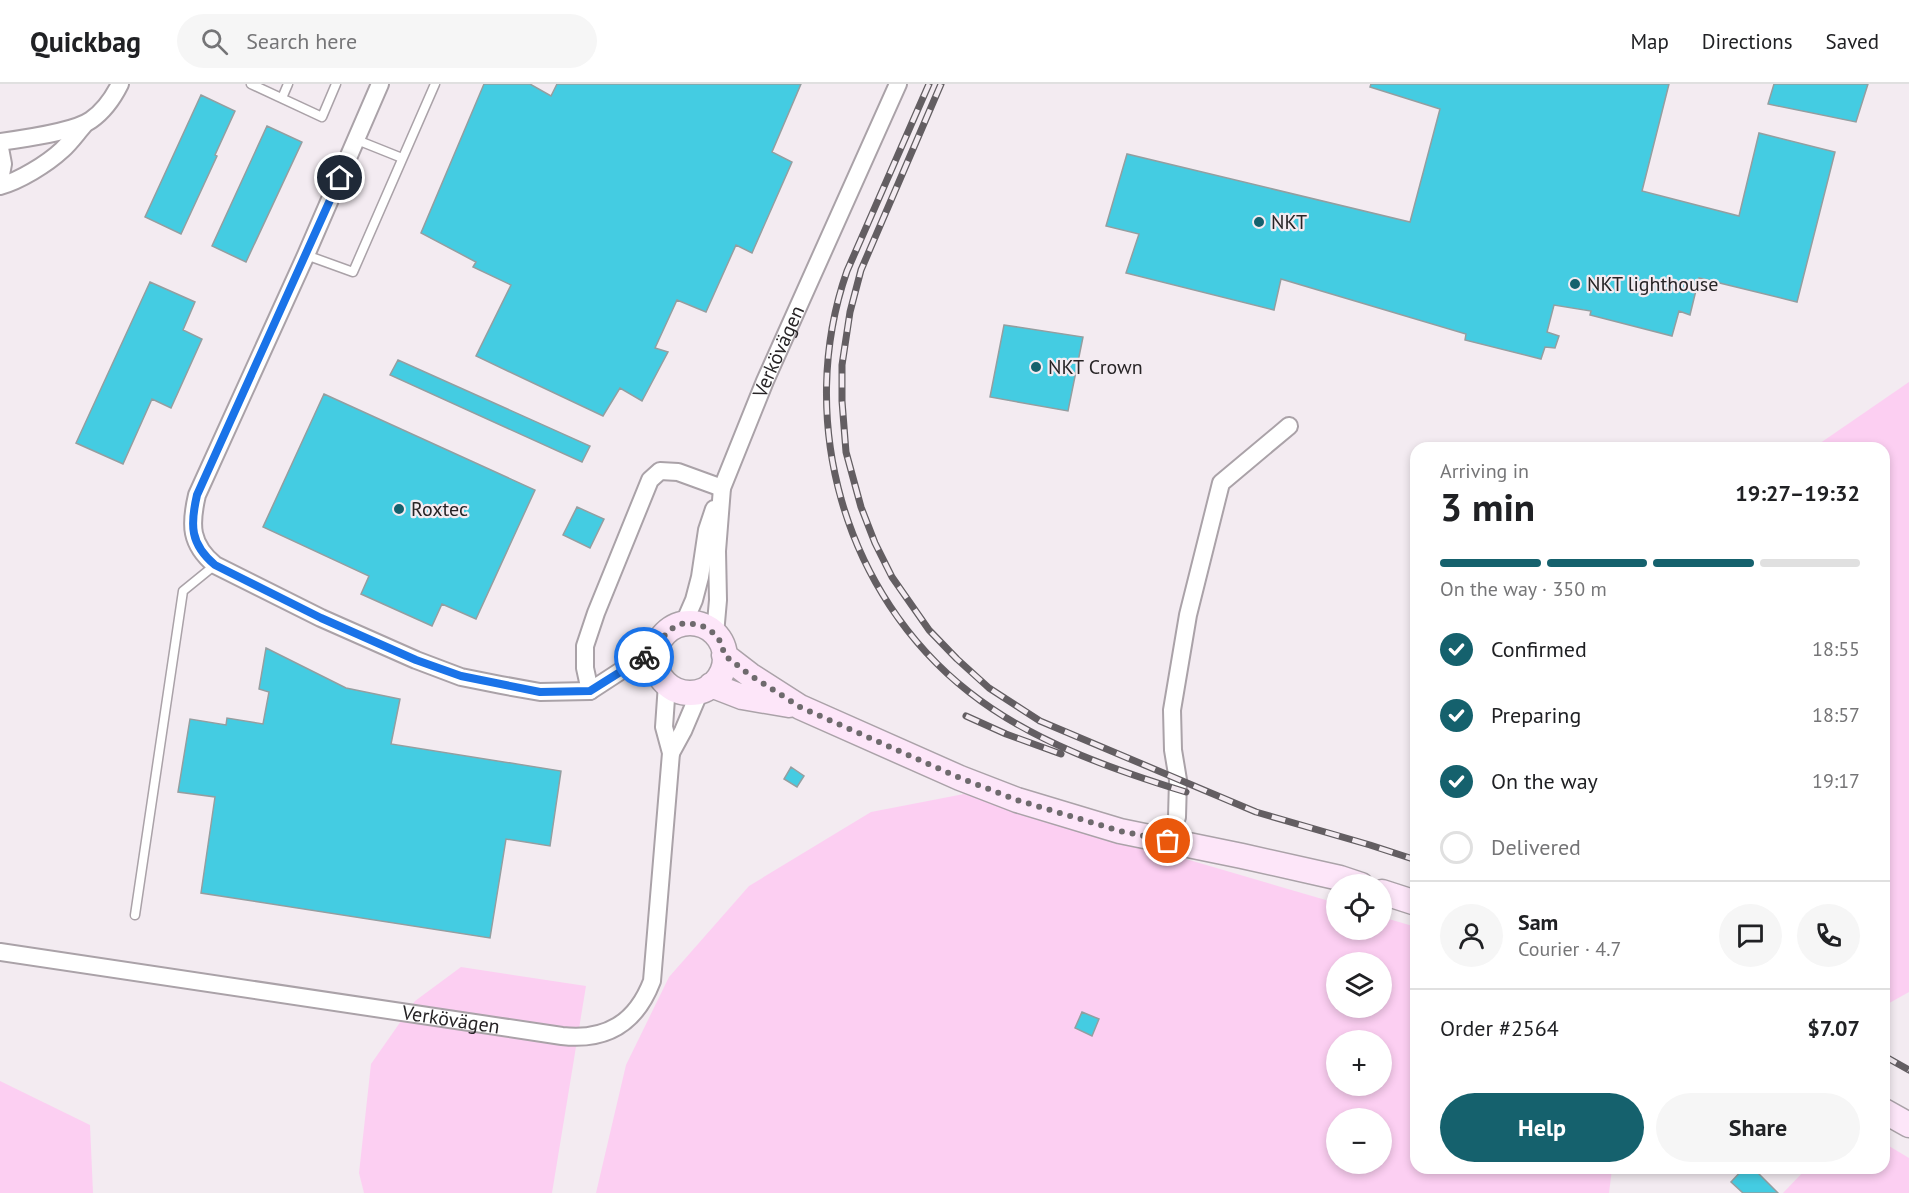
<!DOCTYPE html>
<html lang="en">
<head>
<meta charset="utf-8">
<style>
  :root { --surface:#fff; --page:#f6f6f6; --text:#202124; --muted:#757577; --line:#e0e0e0; --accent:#15616d }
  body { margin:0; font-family:"PT Sans",sans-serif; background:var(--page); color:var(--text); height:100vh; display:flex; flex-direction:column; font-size:22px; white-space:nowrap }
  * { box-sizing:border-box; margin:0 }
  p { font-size:20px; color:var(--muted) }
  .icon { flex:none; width:33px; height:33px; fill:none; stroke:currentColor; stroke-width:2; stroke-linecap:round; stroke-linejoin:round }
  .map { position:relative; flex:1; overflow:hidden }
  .sheet { position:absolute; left:1410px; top:358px; width:480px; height:732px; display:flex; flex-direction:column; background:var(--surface); border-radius:18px; box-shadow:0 3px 9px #0003 }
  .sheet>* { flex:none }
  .fabs { position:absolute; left:1326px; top:790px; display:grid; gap:12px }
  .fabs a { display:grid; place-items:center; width:66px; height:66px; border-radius:50%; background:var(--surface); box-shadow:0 3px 9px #0003; font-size:30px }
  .pin { position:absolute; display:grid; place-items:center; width:51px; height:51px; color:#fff; margin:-26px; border:3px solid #fff; border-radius:50%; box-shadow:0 2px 6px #0007 }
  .courier { position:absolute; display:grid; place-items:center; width:60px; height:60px; margin:-30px; border:4px solid #1a73e8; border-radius:50%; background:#fff; color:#222; box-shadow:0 2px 8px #0007 }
  .summary em { font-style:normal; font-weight:700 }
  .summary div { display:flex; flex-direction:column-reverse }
  .summary { display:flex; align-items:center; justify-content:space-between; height:102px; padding:0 30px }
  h1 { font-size:39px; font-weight:700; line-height:45px }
  .bar { display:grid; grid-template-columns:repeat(4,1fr); gap:9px 6px; align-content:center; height:72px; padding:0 30px }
  .bar i { height:8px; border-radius:4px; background:var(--line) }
  .bar .current { background:var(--accent) }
  .bar p { grid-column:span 4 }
  .line { display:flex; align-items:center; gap:15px; padding:0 30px; border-top:2px solid var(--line) }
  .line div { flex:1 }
  .round { display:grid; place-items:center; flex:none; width:63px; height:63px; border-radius:32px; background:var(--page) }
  ol { padding:0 30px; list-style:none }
  li { display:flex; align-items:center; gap:18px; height:66px }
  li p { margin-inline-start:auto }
  li .icon { padding:6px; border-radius:50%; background:var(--accent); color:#fff; stroke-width:4 }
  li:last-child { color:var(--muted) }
  li i { width:33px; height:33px; border:3px solid var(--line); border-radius:50% }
  .primary-button { display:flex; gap:12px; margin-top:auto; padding:12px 30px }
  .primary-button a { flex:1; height:69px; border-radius:36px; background:var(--accent); color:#fff; font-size:24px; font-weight:700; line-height:69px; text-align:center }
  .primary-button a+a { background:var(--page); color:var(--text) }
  header { display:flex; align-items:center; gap:36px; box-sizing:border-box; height:84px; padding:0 30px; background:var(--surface); border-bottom:2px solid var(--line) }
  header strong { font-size:28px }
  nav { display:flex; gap:33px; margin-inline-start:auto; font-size:21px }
  .search { width:420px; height:54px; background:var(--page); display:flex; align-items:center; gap:15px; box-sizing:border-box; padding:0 21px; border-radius:33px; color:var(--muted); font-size:22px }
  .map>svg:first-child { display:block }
  .green { fill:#fccff2; fill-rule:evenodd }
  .building { fill:#44cce2; stroke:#949ea0; stroke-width:1.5 }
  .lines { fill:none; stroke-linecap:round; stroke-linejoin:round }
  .lane-casing { stroke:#aaa2a8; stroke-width:11 }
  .street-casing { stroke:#aaa2a8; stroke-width:20 }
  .secondary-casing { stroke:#aaa2a8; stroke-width:27 }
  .lane { stroke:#fff; stroke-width:8 }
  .street { stroke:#fff; stroke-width:16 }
  .secondary { stroke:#fde6f9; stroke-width:24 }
  .rail-casing { stroke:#635e62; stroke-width:7 }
  .rail { stroke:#f3ebf1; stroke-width:4.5; stroke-dasharray:14; stroke-linecap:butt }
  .done { stroke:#6e6a6d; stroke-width:6; stroke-dasharray:0 10.8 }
  .route { stroke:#1a73e8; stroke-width:8 }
  .poi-dot { fill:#15616d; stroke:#f3ebf1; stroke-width:2 }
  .labels { text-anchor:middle; stroke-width:4.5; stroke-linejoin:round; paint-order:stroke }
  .poi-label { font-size:20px; fill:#272426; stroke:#f3ebf1; text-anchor:start }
  .street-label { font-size:20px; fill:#272426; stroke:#f3ebf1 }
</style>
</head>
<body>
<header>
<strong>Quickbag</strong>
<div class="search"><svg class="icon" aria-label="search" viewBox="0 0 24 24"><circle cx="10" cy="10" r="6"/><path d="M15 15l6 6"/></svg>Search here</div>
<nav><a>Map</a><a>Directions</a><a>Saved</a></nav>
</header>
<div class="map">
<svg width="1909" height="1109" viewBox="0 0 1909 1109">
  <rect width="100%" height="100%" fill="#f3ebf1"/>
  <path class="green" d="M1909 298V908L1884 922V364H1813Z
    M964 710 1336 819V846H1382V833L1416 843V1084L1612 1085 1609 1109H596L626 981 669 893 749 802 871 728ZM1336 879H1382V924H1336ZM1336 957H1382V1002H1336ZM1336 1035H1382V1080H1336Z
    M461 883 586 902 552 1109H364L359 1089 371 980 415 917Z
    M0 997 90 1041 93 1109H0Z
    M1884 1059 1909 1074V1109H1783L1806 1085 1884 1084Z"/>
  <path class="building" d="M484 0H530L551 12 557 0H801L772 68 792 78 752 169 736 161 706 228 677 216 655 264 668 268 642 317 620 304 603 332 476 272 511 201 473 183 476 178 421 149Z
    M1371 0H1669L1642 107 1739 132 1759 49 1835 68 1797 218 1699 194 1690 231 1679 227 1672 252 1590 231 1591 227 1554 221 1547 248 1559 252 1555 264 1545 263 1541 275 1465 256 1466 250 1281 195 1274 226 1126 189 1139 150 1106 142 1127 70 1410 138 1440 25 1370 3Z
    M1774 0H1868L1856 38 1768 20Z
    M201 11 235 27 215 71 217 72 181 150 145 133Z
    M267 42 302 58 246 178 212 162Z
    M150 198 195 218 183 246 202 255 171 324 152 315 123 380 76 359Z
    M1004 241 1083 253 1068 327 990 313Z
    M398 276 590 362 582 378 390 291Z
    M324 310 535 406 476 535 442 520 432 542 361 510 369 492 263 443Z
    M577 423 604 435 590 464 563 451Z
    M266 564 346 604 400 615 391 660 561 687 550 762 506 755 490 854 201 809 215 713 178 708 190 635 226 641 227 634 263 640 269 608 259 605Z
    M791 683 804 692 797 703 784 695Z
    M1082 928 1099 935 1092 952 1075 944Z
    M1744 1084H1753L1778 1109H1743L1731 1098Z"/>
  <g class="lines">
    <g class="lane-casing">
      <path id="lane" d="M251 0 322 33 336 0
        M282 14 288 0
        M357 56 402 74
        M306 171 353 188 435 0
        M135 831 183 507 215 481"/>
    </g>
    <g class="street-casing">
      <g id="street">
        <path d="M380 0 306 171 197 411C190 441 190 460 215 481L321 534 416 576 461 593 501 601 540 608 590 607 639 575 656 569"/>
        <path d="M0 58C22 55 74 48 91 36 104 27 113 14 120 0"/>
        <path d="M0 64 3 80 0 96"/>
        <path d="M0 102C19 97 47 80 62 66 70 59 77 49 84 41"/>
        <path d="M684 539 694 516 700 493 707 446 714 425"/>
        <path id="s1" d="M715 550 718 516 717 467 722 404 765 297 898 0"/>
        <path d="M590 607 585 584V562L596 529 650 396 660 387 678 388 722 404"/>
        <path d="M671 669 683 647 700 607"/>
        <path d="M1168 757 1177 733 1178 696 1173 666 1172 626 1188 531 1221 399 1289 342"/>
        <path id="s2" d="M0 868 562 952C606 957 636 939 652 897L671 669 664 643 667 600"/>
      </g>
    </g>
    <g class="secondary-casing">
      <path id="secondary" d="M655 574a35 35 0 1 1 70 0a35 35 0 1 1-70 0Z
        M724 571 750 591 800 623 960 694 1017 716 1120 747 1242 772 1340 794 1361 801
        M711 601 742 613 789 621
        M1382 808 1416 819
        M1884 1027 1909 1041"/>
    </g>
    <use href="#lane" class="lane"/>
    <use href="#street" class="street"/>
    <use href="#secondary" class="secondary"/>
    <g class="rail-casing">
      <path id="rail" d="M929 0 847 187C795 336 844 510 969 608 1031 657 1111 685 1186 708
        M941 0 861 186 850 228 842 281V317L846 368 861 423 875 459 892 493 929 546 957 575 989 604 1040 637 1256 728 1370 761 1416 776
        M966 632 1006 650 1061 670
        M1884 972 1909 986"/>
    </g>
    <use href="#rail" class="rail"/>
  </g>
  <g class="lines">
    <path class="done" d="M644 573 656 569 662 554 674 543 684 539 701 541 715 550 722 560 724 571 750 591 800 623 960 694 1017 716 1120 747 1168 757"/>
    <path class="route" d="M340 94 197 411C190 441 190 460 215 481L321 534 416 576 461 592 540 608 590 607 644 573"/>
  </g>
  <g class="poi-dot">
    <circle cx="1259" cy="138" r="6"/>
    <circle cx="1575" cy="200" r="6"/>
    <circle cx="1036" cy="283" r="6"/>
    <circle cx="399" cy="425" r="6"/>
  </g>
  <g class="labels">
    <g class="poi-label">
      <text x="1271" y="145">NKT</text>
      <text x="1587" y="207">NKT lighthouse</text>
      <text x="1048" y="290">NKT Crown</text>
      <text x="411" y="432">Roxtec</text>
    </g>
    <g class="street-label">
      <text dy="7" stroke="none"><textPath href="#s1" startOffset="294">Verkövägen</textPath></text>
      <text dy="7" stroke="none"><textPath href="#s2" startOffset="456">Verkövägen</textPath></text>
    </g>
  </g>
</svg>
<div class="fabs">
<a><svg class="icon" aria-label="locate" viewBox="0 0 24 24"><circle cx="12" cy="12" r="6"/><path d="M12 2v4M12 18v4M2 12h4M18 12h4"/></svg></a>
<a><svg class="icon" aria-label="layers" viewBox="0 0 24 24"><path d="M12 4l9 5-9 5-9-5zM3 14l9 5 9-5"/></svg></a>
<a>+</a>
<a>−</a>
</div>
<div class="pin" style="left:1168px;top:757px;background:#ea580c"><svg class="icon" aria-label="bag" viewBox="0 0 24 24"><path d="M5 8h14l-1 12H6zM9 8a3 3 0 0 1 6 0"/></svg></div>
<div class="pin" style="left:340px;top:94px;background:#1f2937"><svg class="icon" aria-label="home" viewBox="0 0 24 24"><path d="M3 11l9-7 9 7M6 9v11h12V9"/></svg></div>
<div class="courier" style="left:644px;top:573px"><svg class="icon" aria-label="bike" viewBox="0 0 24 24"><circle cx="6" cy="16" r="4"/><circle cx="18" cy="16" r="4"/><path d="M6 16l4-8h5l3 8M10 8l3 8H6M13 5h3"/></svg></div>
<section class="sheet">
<div class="summary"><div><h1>3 min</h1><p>Arriving in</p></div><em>19:27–19:32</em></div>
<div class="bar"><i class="current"></i><i class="current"></i><i class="current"></i><i></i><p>On the way · 350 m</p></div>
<ol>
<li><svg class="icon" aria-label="check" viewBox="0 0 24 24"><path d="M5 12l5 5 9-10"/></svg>Confirmed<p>18:55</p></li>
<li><svg class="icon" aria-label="check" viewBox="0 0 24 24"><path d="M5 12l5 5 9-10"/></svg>Preparing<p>18:57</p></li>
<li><svg class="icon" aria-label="check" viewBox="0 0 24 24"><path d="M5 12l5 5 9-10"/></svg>On the way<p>19:17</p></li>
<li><i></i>Delivered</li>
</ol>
<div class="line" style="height:108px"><a class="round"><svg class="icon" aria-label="person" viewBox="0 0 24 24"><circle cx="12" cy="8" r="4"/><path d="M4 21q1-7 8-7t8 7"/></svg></a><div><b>Sam</b><p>Courier · 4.7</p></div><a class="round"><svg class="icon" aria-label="chat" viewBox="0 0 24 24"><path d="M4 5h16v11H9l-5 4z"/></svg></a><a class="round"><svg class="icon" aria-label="phone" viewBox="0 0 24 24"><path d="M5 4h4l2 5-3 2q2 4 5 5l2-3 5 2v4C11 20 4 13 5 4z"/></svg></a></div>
<div class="line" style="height:78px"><div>Order #2564</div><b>$7.07</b></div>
<div class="primary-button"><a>Help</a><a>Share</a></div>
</section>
</div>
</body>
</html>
